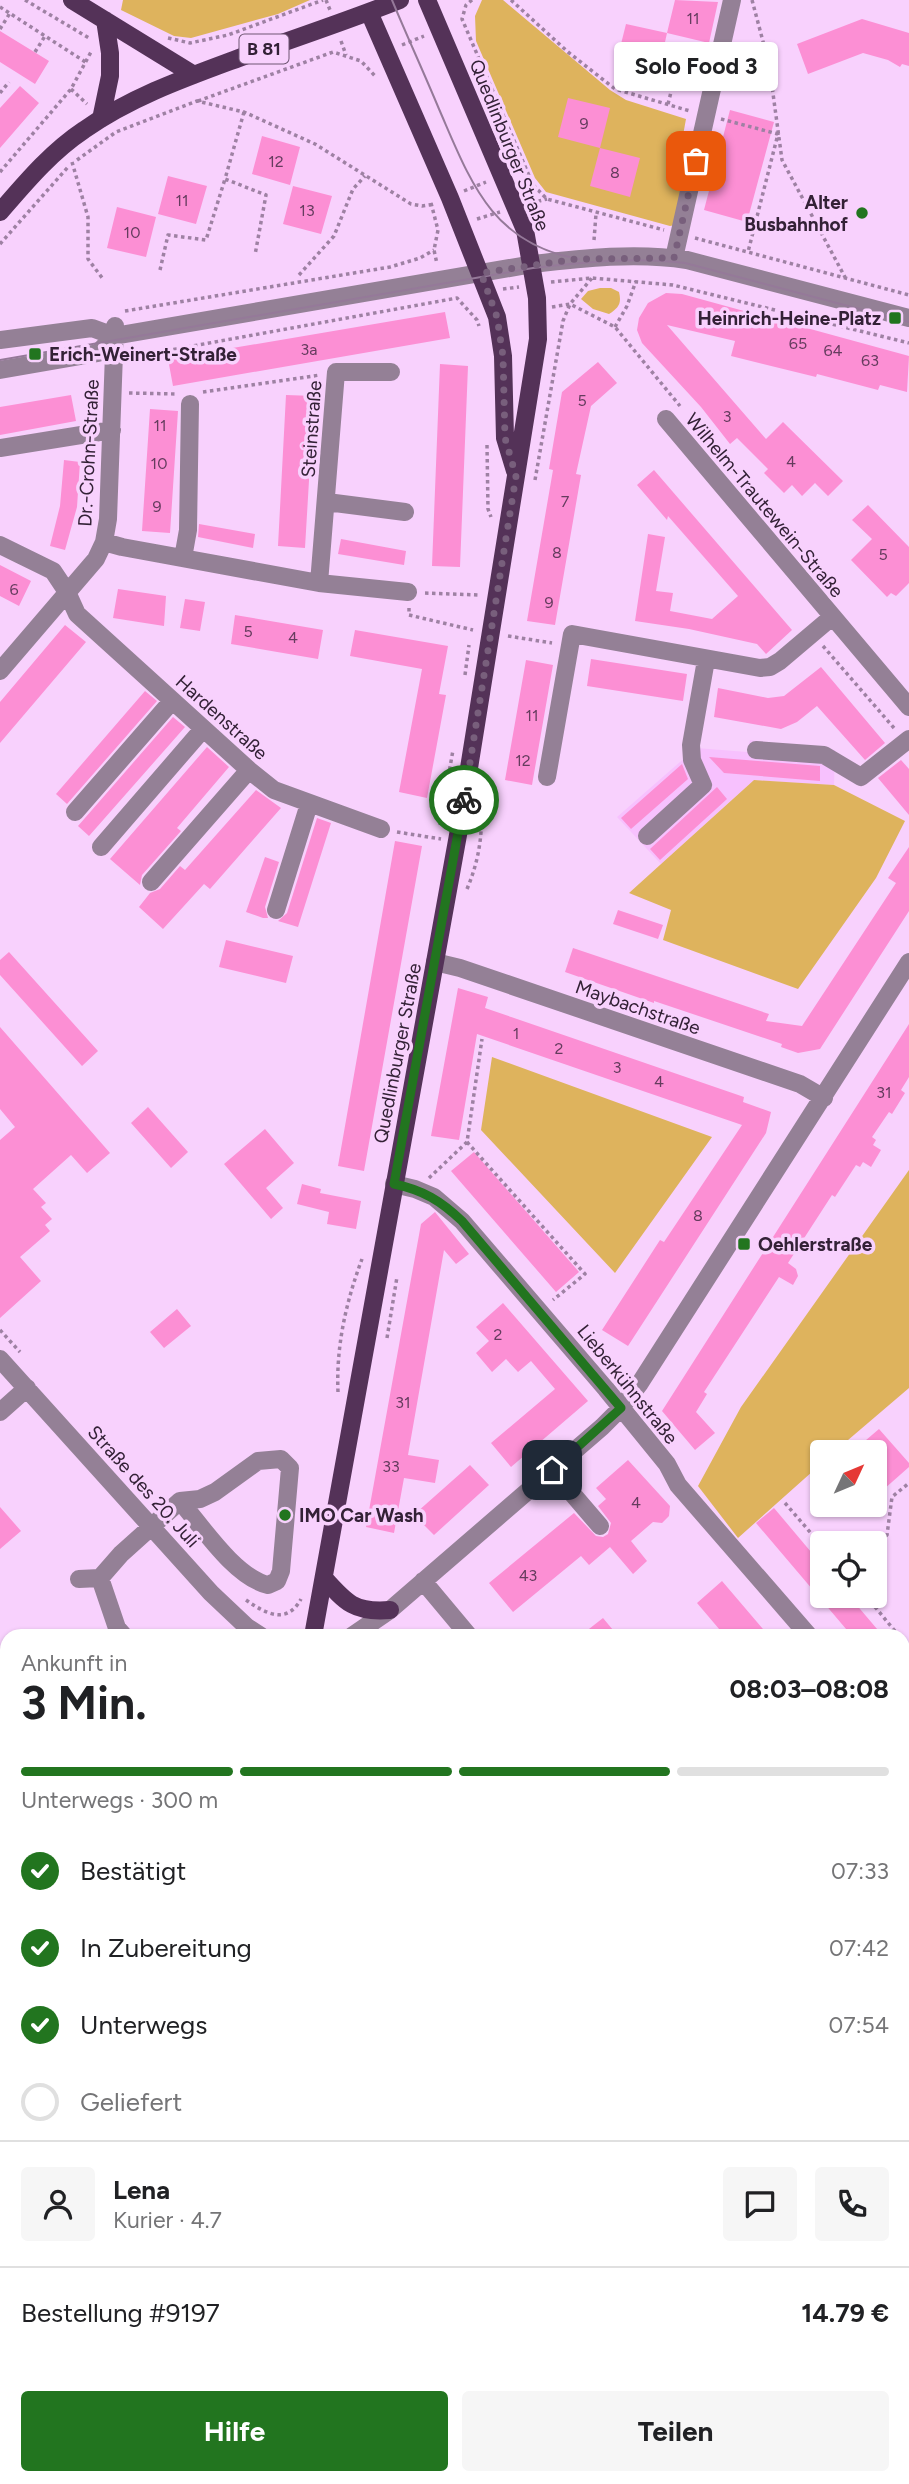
<!DOCTYPE html>
<html lang="de">
<head>
<meta charset="utf-8">
<style>
  :root { --surface:#fff; --page:#f6f6f6; --text:#202124; --muted:#757577; --line:#e0e0e0; --accent:#22751f }
  body { margin:0; font-family:Figtree,sans-serif; background:var(--page); color:var(--text); height:100vh; display:flex; flex-direction:column; font-size:26px; white-space:nowrap }
  * { box-sizing:border-box; margin:0 }
  p { font-size:23px; color:var(--muted) }
  .icon { flex:none; width:38px; height:38px; fill:none; stroke:currentColor; stroke-width:2; stroke-linecap:round; stroke-linejoin:round }
  .map { position:relative; flex:1; overflow:hidden }
  .drawer { position:absolute; left:0px; top:1629px; width:910px; height:856px; display:flex; flex-direction:column; background:var(--surface); border-radius:21px 21px 0 0; box-shadow:0 2px 5px #0004 }
  .drawer>* { flex:none }
  .needle { width:46px; rotate:46deg }
  .fabs { position:absolute; left:810px; top:1440px; display:grid; gap:14px }
  .fabs a { display:grid; place-items:center; width:77px; height:77px; border-radius:7px; background:var(--surface); box-shadow:0 2px 5px #0004; font-size:35px }
  .pin { position:absolute; display:grid; place-items:center; width:60px; height:60px; color:#fff; margin:-30px; border-radius:14px; box-shadow:0 4px 10px #0006 }
  .courier { position:absolute; display:grid; place-items:center; width:70px; height:70px; margin:-35px; border:5px solid #22751f; border-radius:50%; background:#fff; color:#222; box-shadow:0 2px 9px #0007 }
  .bubble { position:absolute; height:49px; border-radius:7px; background:var(--surface); box-shadow:0 2px 5px #0004; font-size:23px; font-weight:700; line-height:49px; text-align:center }
  .summary em { font-style:normal; font-weight:700 }
  .summary div { display:flex; flex-direction:column-reverse }
  .summary { display:flex; align-items:center; justify-content:space-between; height:119px; padding:0 21px }
  h1 { font-size:46px; font-weight:700; line-height:52px }
  .bar { display:grid; grid-template-columns:repeat(4,1fr); gap:10px 7px; align-content:center; height:84px; padding:0 21px }
  .bar i { height:9px; border-radius:5px; background:var(--line) }
  .bar .current { background:var(--accent) }
  .bar p { grid-column:span 4 }
  .line { display:flex; align-items:center; gap:18px; padding:0 21px; border-top:2px solid var(--line) }
  .line div { flex:1 }
  .round { display:grid; place-items:center; flex:none; width:74px; height:74px; border-radius:7px; background:var(--page) }
  ol { padding:0 21px; list-style:none }
  li { display:flex; align-items:center; gap:21px; height:77px }
  li p { margin-inline-start:auto }
  li .icon { padding:7px; border-radius:50%; background:var(--accent); color:#fff; stroke-width:4 }
  li:last-child { color:var(--muted) }
  li i { width:38px; height:38px; border:4px solid var(--line); border-radius:50% }
  .primary-button { display:flex; gap:14px; margin-top:auto; padding:14px 21px }
  .primary-button a { flex:1; height:80px; border-radius:7px; background:var(--accent); color:#fff; font-size:28px; font-weight:700; line-height:80px; text-align:center }
  .primary-button a+a { background:var(--page); color:var(--text) }
  .map>svg:first-child { display:block }
  .built { fill:#f7c1fe }
  .green { fill:#deb35d }
  .building { fill:#fc8fd4 }
  .lines { fill:none; stroke-linecap:round; stroke-linejoin:round }
  .path { stroke:#9e81a3; stroke-width:3.5; stroke-dasharray:3.5 3.5; stroke-linecap:butt }
  .minor { stroke:#948096; stroke-width:18 }
  .major { stroke:#543258; stroke-width:18 }
  .tram { stroke:#957999; stroke-width:2 }
  .done { stroke:#785f7c; stroke-width:7; stroke-dasharray:0 12.6 }
  .route { stroke:#22751f; stroke-width:9 }
  .poi-dot { fill:#22751f; stroke:#f8d1fd; stroke-width:2.5 }
  .labels { text-anchor:middle; stroke-width:7; stroke-linejoin:round; paint-order:stroke }
  .number-label { font-size:16px; fill:#653c5e }
  .shield { fill:#f8d1fd; stroke:#6e5672; stroke-width:2 }
  .shield-label { font-size:18px; font-weight:bold; fill:#332136 }
  .street-label { font-size:19px; fill:#332136; stroke:#f8d1fd }
  .poi-label { font-size:19px; font-weight:bold; fill:#332136; stroke:#f8d1fd; text-anchor:start }
</style>
</head>
<body>
<div class="map">
<svg width="909" height="2484" viewBox="0 0 909 2484">
  <rect width="100%" height="100%" fill="#f8d1fd"/>
  <path class="built" d="M750 740 835 750 834 785 754 780 661 864 617 817 696 748 747 752Z"/>
  <path class="green" d="M123 0H310L278 14 191 38 174 36 121 10Z
    M482 0H503L610 90 626 100 686 119 675 179 684 182 675 225 670 226 546 192 535 178 476 41 475 16Z
    M600 288H611L619 292C622 304 618 308 609 314L593 309 581 299 588 291Z
    M754 780 834 785 905 821 876 878 798 989 663 940 671 910 629 893Z
    M492 1057 712 1137 615 1273 481 1130Z
    M909 1170V1388L834 1452H822V1463L738 1538 698 1486 741 1407Z
    M666 2478H742L747 2484H662Z"/>
  <path class="building" d="M675 0 718 2 709 43 667 33Z
    M862 19 909 33V66L902 64 900 67 888 60 863 53 808 74 797 44Z
    M626 24 667 33 658 74 616 64Z
    M0 31 49 61 35 84 0 62Z
    M20 86 39 103 0 148V108Z
    M568 98 610 108 600 148 558 137Z
    M730 110 774 122 747 222 704 210Z
    M262 136 300 147 290 185 252 174Z
    M600 148 640 158 630 197 590 186Z
    M168 176 207 186 196 224 158 214Z
    M293 186 332 196 321 234 283 224Z
    M117 207 156 217 146 257 107 248Z
    M666 293 682 294 909 356 907 392 880 385 878 390 817 374 816 377 731 356 735 341 667 325 766 439 783 422 843 481 828 496 815 483 802 496 792 485 784 493 764 473 768 469 737 438 730 444 701 407 642 343 637 330 639 318 648 303Z
    M445 312 450 338 173 386 168 359Z
    M598 362 617 383 591 406 576 474 581 475 555 625 527 621 553 470 549 469 562 392Z
    M440 364 468 366 460 567 432 566Z
    M71 395 76 421 0 435V407Z
    M286 395 314 396 305 548 278 546Z
    M150 409 178 411 170 533 142 531Z
    M64 460 80 462 77 507 65 550 50 546 60 506Z
    M654 470 792 630 766 654 757 644 689 629 635 621 648 534 665 537 656 591 673 593 670 611 712 619 738 596 668 516 667 520 637 485Z
    M868 505 909 547V583L896 596 891 593 887 597 851 560 872 539 852 520Z
    M199 524 255 534 253 548 198 537Z
    M341 539 406 551 404 565 338 554Z
    M0 565 31 581 19 606 0 596Z
    M118 589 166 596 164 626 113 618Z
    M185 599 205 602 200 631 180 628Z
    M235 615 323 630 318 659 231 644Z
    M65 625 86 642 0 743V702Z
    M355 630 448 646 439 694 446 695 427 798 399 792 422 669 350 656Z
    M591 659 687 674 683 701 587 686Z
    M526 660 553 665 532 785 505 780Z
    M821 667 885 743 865 760 817 706 797 722 781 729 714 717 718 688 768 698 784 696Z
    M145 691 157 701 67 804 56 794Z
    M173 717 185 727 89 836 78 826Z
    M207 747 229 767 177 828 181 831 142 875 140 885 110 859Z
    M709 757 820 766V781L724 773Z
    M901 760 909 769V815L878 778Z
    M682 764 688 779 631 829 621 818Z
    M717 787 727 799 660 860 650 849Z
    M256 790 281 808 210 889 204 884 163 929 139 907 150 893 160 889 180 866 185 870Z
    M317 818 331 823 298 927 278 921 287 913Z
    M395 841 422 846 364 1171 338 1166Z
    M909 847V911L820 1049 798 1053 781 1047 782 1044 654 1001V1003L565 972 573 948 769 1014 766 1021 802 1026 896 883 888 878Z
    M265 857 279 862 265 907 268 918H263L246 912Z
    M618 910 663 925 658 939 613 924Z
    M226 940 293 956 286 983 219 967Z
    M9 952 98 1051 82 1066 0 975V960Z
    M458 988 488 997 485 1008 744 1097 743 1102 771 1112 766 1133 628 1346 602 1330 660 1240 664 1242 742 1125 477 1034 459 1140 431 1136Z
    M909 1024V1077L901 1090 905 1093 892 1114 889 1112 872 1137 876 1140 873 1145 881 1150 871 1167 863 1162 860 1167 856 1165 835 1197 832 1195 788 1263 796 1269 798 1276 793 1285 779 1277 704 1392 707 1394 696 1412 715 1433 695 1450 662 1411Z
    M0 1027 110 1153 87 1173 71 1155 33 1189 46 1203 41 1207 52 1219 45 1225 50 1231 20 1257 41 1281 0 1318V1140L15 1127 0 1109Z
    M148 1107 188 1152 171 1168 131 1123Z
    M265 1129 294 1163 266 1188 283 1208 271 1219 224 1164Z
    M474 1152 579 1272 556 1292 451 1171Z
    M302 1184 321 1189 320 1193 361 1201 356 1229 327 1224 329 1212 297 1204Z
    M435 1212 469 1254 456 1264 444 1250 408 1455 439 1460 435 1483 404 1478 394 1533 366 1527 421 1224Z
    M503 1303 588 1401 511 1467 491 1443 555 1389 531 1361 518 1372 506 1359 492 1372 476 1353 489 1341 476 1327Z
    M177 1309 191 1326 164 1348 150 1332Z
    M879 1429 909 1463V1467L875 1497V1452H852Z
    M628 1460 670 1506 669 1516 662 1523 653 1522 631 1541 647 1561 633 1574 610 1547 589 1565 581 1556 513 1612 489 1583 574 1513 596 1536 603 1537 608 1534 611 1523 598 1506 606 1499 596 1488Z
    M470 1465 489 1485 434 1535 417 1518V1512Z
    M0 1507 21 1531 0 1549Z
    M774 1508 822 1565V1596H849L883 1636H852L756 1523Z
    M722 1581 769 1636H725L697 1603Z
    M603 1618 618 1636H580Z"/>
  <g class="lines">
    <path class="path" d="M25 0 89 38
      M326 0 330 10
      M472 0 466 5 462 19 533 185 547 199 664 230
      M511 0 568 52 615 89 690 111
      M752 0 769 64 782 160 846 279
      M0 7 87 63
      M0 29 10 13
      M168 38 190 43 228 35 323 0
      M341 41 346 55
      M402 45 424 36
      M35 52 45 36
      M71 89 87 104
      M0 93 9 82
      M198 101 333 52 361 61 376 77
      M668 104 679 60 702 66
      M244 112 225 179 266 195 255 255
      M721 119 778 134 748 252
      M77 160 116 132 197 101 244 112 315 144 411 204 422 206 435 204
      M72 162 88 217V259L103 279
      M516 170 525 167
      M0 172 71 89 91 52
      M464 191 486 182
      M431 203 438 230 434 250 437 264
      M531 203 547 199
      M477 219 500 212
      M695 238 909 295
      M594 240 596 214
      M0 244 68 167
      M160 270 168 235 206 240 225 179
      M299 275 334 236 353 189 365 176
      M551 282 592 278 673 285 909 343
      M503 289 519 287
      M552 307 570 304 615 327 680 406
      M125 311 390 267 420 258 434 250
      M615 327 627 306 636 281
      M132 357 457 298 477 320 479 326
      M203 392 320 375
      M129 393 177 394
      M487 445 488 509 491 517
      M714 446 829 582
      M535 480 563 321 570 304 592 278V275
      M425 593 480 595
      M409 608V615L473 630
      M508 636 552 643
      M823 646 894 728
      M465 675 469 645
      M440 825 453 750
      M397 832 441 839
      M467 889C478 863 483 836 481 808
      M467 1142 585 1274 553 1300
      M429 1178 467 1142 482 1039
      M0 1330 20 1352
      M387 1338 397 1277
      M338 1392C336 1346 346 1302 362 1259
      M785 1503 822 1546
      M875 1545 887 1535 892 1497 909 1483
      M866 1596 899 1636
      M246 1600C266 1614 287 1625 301 1599
      M903 1641 909 1648
      M130 2484 131 2478
      M182 2484 183 2478"/>
    <path class="minor" d="M674 258 732 0
      M0 340 92 328 114 336 533 264C583 258 637 252 687 260L909 318
      M0 370 98 353 114 336
      M666 419 909 707
      M0 448 112 430
      M327 502 405 512
      M104 542 122 547 319 583 408 592
      M0 545 53 571 67 592 77 614 249 770 274 790 381 829
      M183 558 188 530 190 404
      M319 583 336 372H391
      M0 671 96 559 104 542 108 519 115 326
      M756 750 824 755 861 777 909 739
      M547 777 572 634 760 668 770 667 780 661 832 617
      M75 812 172 701
      M647 836 703 785 692 760 691 745 706 660
      M101 847 203 729
      M151 882 249 770
      M276 910 309 804
      M435 962 460 968 800 1084 824 1098
      M394 1184 415 1189 434 1197 462 1221 606 1389 667 1464 678 1485 809 1636
      M0 1359 211 1593 247 1627 261 1636
      M0 1412 27 1388
      M552 1470 600 1526
      M79 1579 100 1578
      M423 1581 469 1636
      M124 1636 117 1628 100 1578 121 1554 180 1501 200 1499 215 1492 258 1461 281 1459 290 1468 281 1571 277 1581 268 1585C235 1577 203 1528 180 1501
      M352 1636 390 1610 602 1427 621 1408 640 1383 909 962
      M903 1694 909 1689
      M903 1742 909 1749
      M903 1962 909 1957
      M903 2290 909 2286
      M903 2379 909 2384
      M0 2403 7 2404
      M349 2478 380 2484
      M753 2478 758 2484
      M421 2484 422 2478
      M629 2484 633 2478"/>
    <path class="major" d="M72 0 194 75
      M369 12 450 198 497 317 503 356 505 438 515 471
      M101 119 110 76V53L105 20
      M0 212C26 182 51 152 84 130 131 97 185 78 239 58 293 39 347 21 400 0
      M324 1578C346 1603 355 1613 390 1610
      M313 1636 460 824 538 339 537 298 525 230 427 0
      M154 2484 155 2478"/>
    <path class="tram" d="M392 0C407 36 424 73 439 109 470 180 491 244 579 259
      M0 360 533 268C583 262 635 257 685 263L909 322"/>
  </g>
  <g class="lines">
    <path class="done" d="M464 800 516 476 505 438 503 356 497 317 481 273 576 259 674 258 696 161"/>
    <path class="route" d="M464 800 394 1184C423 1190 441 1201 462 1221L621 1408 552 1470"/>
  </g>
  <g class="poi-dot">
    <circle cx="862" cy="213" r="7"/>
    <rect x="888" y="311" width="14" height="14" rx="3.5"/>
    <rect x="28" y="347" width="14" height="14" rx="3.5"/>
    <rect x="737" y="1237" width="14" height="14" rx="3.5"/>
    <circle cx="285" cy="1515" r="7"/>
  </g>
  <g class="labels">
    <g class="number-label">
      <text x="693" y="24">11</text>
      <text x="584" y="129">9</text>
      <text x="276" y="167">12</text>
      <text x="615" y="178">8</text>
      <text x="182" y="206">11</text>
      <text x="307" y="216">13</text>
      <text x="132" y="238">10</text>
      <text x="798" y="349">65</text>
      <text x="309" y="355">3a</text>
      <text x="833" y="356">64</text>
      <text x="870" y="366">63</text>
      <text x="582" y="406">5</text>
      <text x="727" y="422">3</text>
      <text x="160" y="431">11</text>
      <text x="791" y="467">4</text>
      <text x="159" y="469">10</text>
      <text x="565" y="507">7</text>
      <text x="157" y="512">9</text>
      <text x="557" y="558">8</text>
      <text x="883" y="560">5</text>
      <text x="14" y="595">6</text>
      <text x="549" y="608">9</text>
      <text x="248" y="637">5</text>
      <text x="293" y="643">4</text>
      <text x="532" y="721">11</text>
      <text x="523" y="766">12</text>
      <text x="516" y="1039">1</text>
      <text x="559" y="1054">2</text>
      <text x="617" y="1073">3</text>
      <text x="659" y="1087">4</text>
      <text x="884" y="1098">31</text>
      <text x="698" y="1221">8</text>
      <text x="498" y="1340">2</text>
      <text x="403" y="1408">31</text>
      <text x="391" y="1472">33</text>
      <text x="636" y="1508">4</text>
      <text x="528" y="1581">43</text>
    </g>
    <rect class="shield" x="239.5" y="34.5" width="49" height="29" rx="5"/>
    <g class="shield-label">
      <text x="264" y="55">B 81</text>
    </g>
    <g class="street-label">
      <text transform="translate(510 145) rotate(68)" y="7">Quedlinburger Straße</text>
      <text transform="translate(311 429) rotate(-86)" y="7">Steinstraße</text>
      <text transform="translate(88 453) rotate(-87)" y="7">Dr.-Crohn-Straße</text>
      <text transform="translate(765 505) rotate(50)" y="7">Wilhelm-Trautewein-Straße</text>
      <text transform="translate(222 717) rotate(42)" y="7">Hardenstraße</text>
      <text transform="translate(638 1007) rotate(19)" y="7">Maybachstraße</text>
      <text transform="translate(397 1053) rotate(-79)" y="7">Quedlinburger Straße</text>
      <text transform="translate(628 1384) rotate(51)" y="7">Lieberkühnstraße</text>
      <text transform="translate(144 1486) rotate(48)" y="7">Straße des 20. Juli</text>
    </g>
    <g class="poi-label">
      <text x="848" y="209" text-anchor="end">Alter<tspan x="848" dy="22">Busbahnhof</tspan></text>
      <text x="881" y="325" text-anchor="end">Heinrich-Heine-Platz</text>
      <text x="49" y="361">Erich-Weinert-Straße</text>
      <text x="758" y="1251">Oehlerstraße</text>
      <text x="299" y="1522">IMO Car Wash</text>
    </g>
  </g>
</svg>
<div class="fabs">
<a><svg class="needle" viewBox="-14 -14 28 28"><path d="M0-13l5 13h-10z" fill="#e53935"/><path d="M0 13l5-13h-10z" fill="#757577"/></svg></a>
<a><svg class="icon" aria-label="locate" viewBox="0 0 24 24"><circle cx="12" cy="12" r="6"/><path d="M12 2v4M12 18v4M2 12h4M18 12h4"/></svg></a>
</div>
<div class="pin" style="left:696px;top:161px;background:#ea580c"><svg class="icon" aria-label="bag" viewBox="0 0 24 24"><path d="M5 8h14l-1 12H6zM9 8a3 3 0 0 1 6 0"/></svg></div>
<div class="pin" style="left:552px;top:1470px;background:#1f2937"><svg class="icon" aria-label="home" viewBox="0 0 24 24"><path d="M3 11l9-7 9 7M6 9v11h12V9"/></svg></div>
<div class="courier" style="left:464px;top:800px"><svg class="icon" aria-label="bike" viewBox="0 0 24 24"><circle cx="6" cy="16" r="4"/><circle cx="18" cy="16" r="4"/><path d="M6 16l4-8h5l3 8M10 8l3 8H6M13 5h3"/></svg></div>
<div class="bubble" style="left:614px;top:42px;width:164px">Solo Food 3</div>
<section class="drawer">
<div class="summary"><div><h1>3 Min.</h1><p>Ankunft in</p></div><em>08:03–08:08</em></div>
<div class="bar"><i class="current"></i><i class="current"></i><i class="current"></i><i></i><p>Unterwegs · 300 m</p></div>
<ol>
<li><svg class="icon" aria-label="check" viewBox="0 0 24 24"><path d="M5 12l5 5 9-10"/></svg>Bestätigt<p>07:33</p></li>
<li><svg class="icon" aria-label="check" viewBox="0 0 24 24"><path d="M5 12l5 5 9-10"/></svg>In Zubereitung<p>07:42</p></li>
<li><svg class="icon" aria-label="check" viewBox="0 0 24 24"><path d="M5 12l5 5 9-10"/></svg>Unterwegs<p>07:54</p></li>
<li><i></i>Geliefert</li>
</ol>
<div class="line" style="height:126px"><a class="round"><svg class="icon" aria-label="person" viewBox="0 0 24 24"><circle cx="12" cy="8" r="4"/><path d="M4 21q1-7 8-7t8 7"/></svg></a><div><b>Lena</b><p>Kurier · 4.7</p></div><a class="round"><svg class="icon" aria-label="chat" viewBox="0 0 24 24"><path d="M4 5h16v11H9l-5 4z"/></svg></a><a class="round"><svg class="icon" aria-label="phone" viewBox="0 0 24 24"><path d="M5 4h4l2 5-3 2q2 4 5 5l2-3 5 2v4C11 20 4 13 5 4z"/></svg></a></div>
<div class="line" style="height:91px"><div>Bestellung #9197</div><b>14.79 €</b></div>
<div class="primary-button"><a>Hilfe</a><a>Teilen</a></div>
</section>
</div>
</body>
</html>
